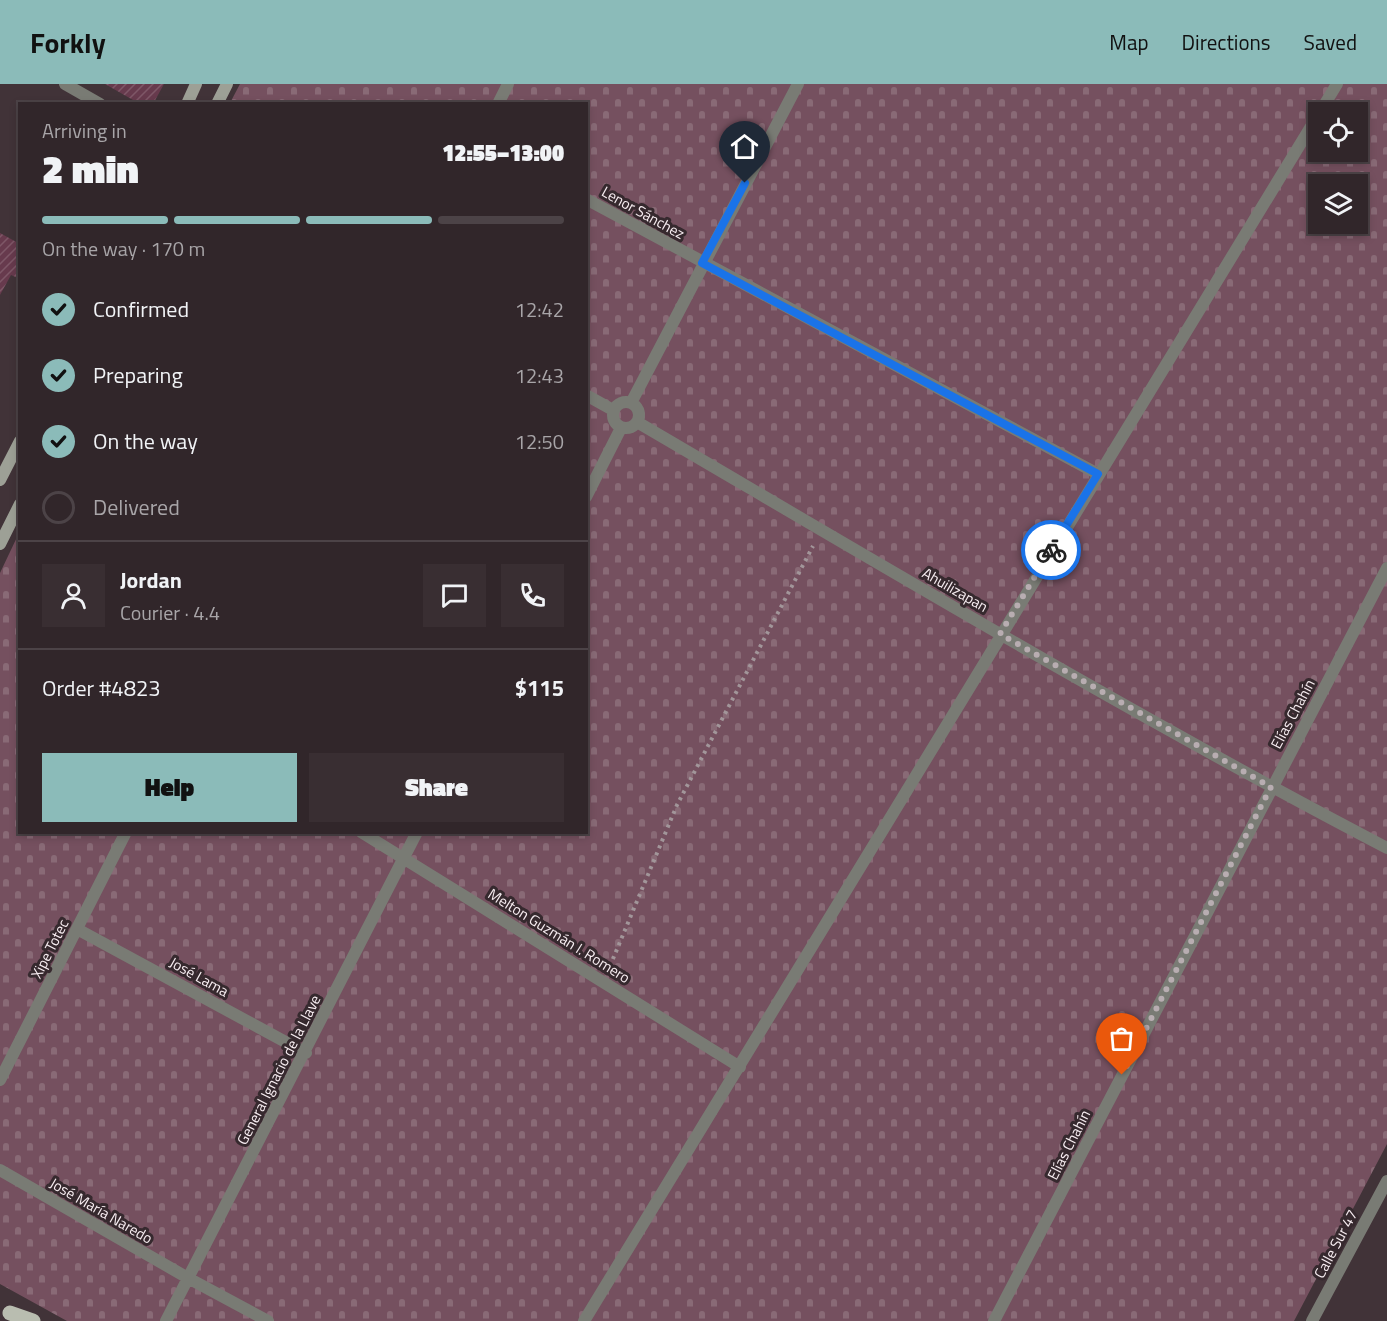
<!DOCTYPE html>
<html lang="en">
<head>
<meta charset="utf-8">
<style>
  :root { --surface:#31262a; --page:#392e32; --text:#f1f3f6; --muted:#a8a5a8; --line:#4c4347; --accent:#8bbbb9 }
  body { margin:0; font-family:"Titillium Web",sans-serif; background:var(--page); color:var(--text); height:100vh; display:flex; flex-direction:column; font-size:22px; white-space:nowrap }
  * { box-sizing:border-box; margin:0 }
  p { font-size:20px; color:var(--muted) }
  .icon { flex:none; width:33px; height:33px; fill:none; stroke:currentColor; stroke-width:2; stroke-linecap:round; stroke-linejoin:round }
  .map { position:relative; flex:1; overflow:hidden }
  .panel { position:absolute; left:18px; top:18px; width:570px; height:732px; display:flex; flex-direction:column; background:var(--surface); border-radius:0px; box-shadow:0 3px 9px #0003,0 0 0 2px var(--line) }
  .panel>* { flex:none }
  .fabs { position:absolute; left:1308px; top:18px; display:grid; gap:12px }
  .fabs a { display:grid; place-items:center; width:60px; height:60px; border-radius:0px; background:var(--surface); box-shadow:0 3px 9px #0003,0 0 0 2px var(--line); font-size:30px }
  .pin { position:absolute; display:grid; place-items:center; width:51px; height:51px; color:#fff; margin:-62px -26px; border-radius:50% 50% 50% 0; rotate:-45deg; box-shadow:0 0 6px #0007 }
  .pin .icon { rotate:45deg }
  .courier { position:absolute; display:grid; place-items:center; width:60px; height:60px; margin:-30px; border:4px solid #1a73e8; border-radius:50%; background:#fff; color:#222; box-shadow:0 2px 8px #0007 }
  .overview em { font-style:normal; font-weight:800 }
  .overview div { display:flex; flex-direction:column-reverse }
  .overview { display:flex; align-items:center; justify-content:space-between; height:102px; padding:0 24px }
  h1 { font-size:39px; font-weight:800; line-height:45px }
  .bar { display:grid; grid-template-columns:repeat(4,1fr); gap:9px 6px; align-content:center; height:72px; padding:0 24px }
  .bar i { height:8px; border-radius:4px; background:var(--line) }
  .bar .current { background:var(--accent) }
  .bar p { grid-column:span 4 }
  .line { display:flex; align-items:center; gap:15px; padding:0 24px; border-top:2px solid var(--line) }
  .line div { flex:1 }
  .round { display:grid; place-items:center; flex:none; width:63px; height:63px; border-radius:0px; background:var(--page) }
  ol { padding:0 24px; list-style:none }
  li { display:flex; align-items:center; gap:18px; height:66px }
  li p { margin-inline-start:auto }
  li .icon { padding:6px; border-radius:50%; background:var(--accent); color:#111; stroke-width:4 }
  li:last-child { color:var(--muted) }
  li i { width:33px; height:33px; border:3px solid var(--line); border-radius:50% }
  .primary-button { display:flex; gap:12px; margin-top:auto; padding:12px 24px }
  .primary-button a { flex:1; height:69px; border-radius:0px; background:var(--accent); color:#111; font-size:24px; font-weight:800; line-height:69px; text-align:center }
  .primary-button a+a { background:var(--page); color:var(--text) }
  header { display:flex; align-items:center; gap:36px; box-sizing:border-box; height:84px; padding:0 30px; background:var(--accent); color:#111 }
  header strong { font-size:28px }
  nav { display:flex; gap:33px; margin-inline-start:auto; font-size:21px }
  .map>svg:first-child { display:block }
  .cemetery { fill:url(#cemetery-stones); fill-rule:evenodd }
  .building { fill:url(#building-hatch) }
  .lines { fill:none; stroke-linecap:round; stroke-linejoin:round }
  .path { stroke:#a2969a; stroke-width:4; stroke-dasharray:3 4.5; stroke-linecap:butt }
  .service { stroke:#797b74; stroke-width:12 }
  .minor { stroke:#797b74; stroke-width:12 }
  .secondary { stroke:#9da096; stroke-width:12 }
  .primary { stroke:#b9bdb0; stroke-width:15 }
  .done { stroke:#b8adb1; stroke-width:6; stroke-dasharray:0 10.8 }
  .route { stroke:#1a73e8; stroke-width:8 }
  .labels { text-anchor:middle; stroke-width:6; stroke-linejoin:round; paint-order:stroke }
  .street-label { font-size:15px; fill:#f8eef2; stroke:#36292e }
</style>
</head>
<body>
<header>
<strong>Forkly</strong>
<nav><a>Map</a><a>Directions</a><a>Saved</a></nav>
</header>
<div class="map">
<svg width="1387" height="1237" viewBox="0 0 1387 1237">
  <defs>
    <pattern id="cemetery-stones" width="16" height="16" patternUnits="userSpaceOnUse" patternTransform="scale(1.5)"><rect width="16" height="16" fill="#75505f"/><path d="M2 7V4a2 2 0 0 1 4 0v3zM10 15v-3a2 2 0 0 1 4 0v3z" fill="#896a76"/></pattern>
    <pattern id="building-hatch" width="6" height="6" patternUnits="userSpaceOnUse" patternTransform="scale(1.5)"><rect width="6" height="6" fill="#673a4d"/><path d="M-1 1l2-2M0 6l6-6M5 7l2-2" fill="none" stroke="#7e5767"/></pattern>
  </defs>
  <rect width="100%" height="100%" fill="#413338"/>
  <path class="cemetery" d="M240 0H1387V1060L1294 1237H67L0 1200V489L19 449 20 748H586V20L230 19ZM1318 28H1358V68H1318ZM1318 100H1358V140H1318Z"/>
  <path class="building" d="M105 0H164L153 20H140Z
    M0 149 20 160V195L11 191 0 211Z"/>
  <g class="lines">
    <path class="path" d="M610 882 677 721 813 462"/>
    <path class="service" d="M498 20 508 0
      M1320 28 1337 0
      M586 115 1098 390
      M586 311 613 326
      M613 331a13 13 0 1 1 26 0a13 13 0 1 1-26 0Z
      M631 319 798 0
      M637 338C885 483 1132 631 1387 764
      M586 413 621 344
      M361 748 740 983
      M77 845 306 969
      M0 996 126 748
      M0 1086 188 1194 268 1237
      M166 1237 417 748
      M584 1237 1318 31
      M994 1237 1387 484"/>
    <path class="minor" d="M65 0 100 20
      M1312 1237 1387 1097"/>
    <path class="secondary" d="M187 20 196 0
      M217 20 227 0
      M0 396 20 357
      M0 460 20 420"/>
    <path class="primary" d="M10 1229 33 1237"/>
  </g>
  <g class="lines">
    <path class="done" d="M1051 466 1000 550 1271 703 1122 991"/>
    <path class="route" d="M745 99 702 179 1098 390 1051 466"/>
  </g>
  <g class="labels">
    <g class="street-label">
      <text transform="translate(643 129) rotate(29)" y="5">Lenor Sánchez</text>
      <text transform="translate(955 506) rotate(30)" y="5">Ahuilizapan</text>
      <text transform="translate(1293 630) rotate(-62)" y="5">Elías Chahín</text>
      <text transform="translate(559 852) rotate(32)" y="5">Melton Guzmán I. Romero</text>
      <text transform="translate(50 865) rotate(-63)" y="5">Xipe Totec</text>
      <text transform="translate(199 893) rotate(29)" y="5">José Lama</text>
      <text transform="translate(279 986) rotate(-63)" y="5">General Ignacio de la Llave</text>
      <text transform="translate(1069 1061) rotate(-63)" y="5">Elías Chahín</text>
      <text transform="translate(101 1127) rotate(30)" y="5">José María Naredo</text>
      <text transform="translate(1336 1160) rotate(-62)" y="5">Calle Sur 47</text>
    </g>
  </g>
</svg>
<div class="fabs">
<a><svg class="icon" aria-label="locate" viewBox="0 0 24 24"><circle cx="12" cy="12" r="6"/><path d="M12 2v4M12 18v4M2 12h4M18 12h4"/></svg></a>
<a><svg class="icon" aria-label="layers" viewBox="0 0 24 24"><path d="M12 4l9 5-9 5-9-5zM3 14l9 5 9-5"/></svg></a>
</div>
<div class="pin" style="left:1122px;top:991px;background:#ea580c"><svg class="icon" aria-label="bag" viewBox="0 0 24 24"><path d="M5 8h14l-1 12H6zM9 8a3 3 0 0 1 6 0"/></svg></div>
<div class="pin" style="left:745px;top:99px;background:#1f2937"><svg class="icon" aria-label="home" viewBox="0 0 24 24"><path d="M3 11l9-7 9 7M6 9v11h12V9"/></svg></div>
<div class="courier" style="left:1051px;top:466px"><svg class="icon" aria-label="bike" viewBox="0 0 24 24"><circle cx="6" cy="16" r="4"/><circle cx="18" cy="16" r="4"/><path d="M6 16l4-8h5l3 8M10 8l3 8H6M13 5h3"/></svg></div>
<section class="panel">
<div class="overview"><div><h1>2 min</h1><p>Arriving in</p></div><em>12:55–13:00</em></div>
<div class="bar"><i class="current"></i><i class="current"></i><i class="current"></i><i></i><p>On the way · 170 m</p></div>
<ol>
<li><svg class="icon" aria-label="check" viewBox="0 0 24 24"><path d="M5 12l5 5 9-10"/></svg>Confirmed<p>12:42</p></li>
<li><svg class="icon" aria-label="check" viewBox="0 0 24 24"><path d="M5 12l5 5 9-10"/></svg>Preparing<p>12:43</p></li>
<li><svg class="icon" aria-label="check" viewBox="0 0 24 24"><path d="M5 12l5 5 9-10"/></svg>On the way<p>12:50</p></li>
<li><i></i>Delivered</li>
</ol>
<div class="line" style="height:108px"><a class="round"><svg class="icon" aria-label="person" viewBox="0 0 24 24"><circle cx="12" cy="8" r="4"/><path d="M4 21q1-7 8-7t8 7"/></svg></a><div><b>Jordan</b><p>Courier · 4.4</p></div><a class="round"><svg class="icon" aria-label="chat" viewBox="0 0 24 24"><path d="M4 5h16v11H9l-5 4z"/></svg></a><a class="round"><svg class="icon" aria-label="phone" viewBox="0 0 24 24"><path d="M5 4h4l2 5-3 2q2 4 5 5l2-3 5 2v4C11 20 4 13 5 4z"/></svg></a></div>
<div class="line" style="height:78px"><div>Order #4823</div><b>$115</b></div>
<div class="primary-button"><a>Help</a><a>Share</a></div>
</section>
</div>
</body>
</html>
